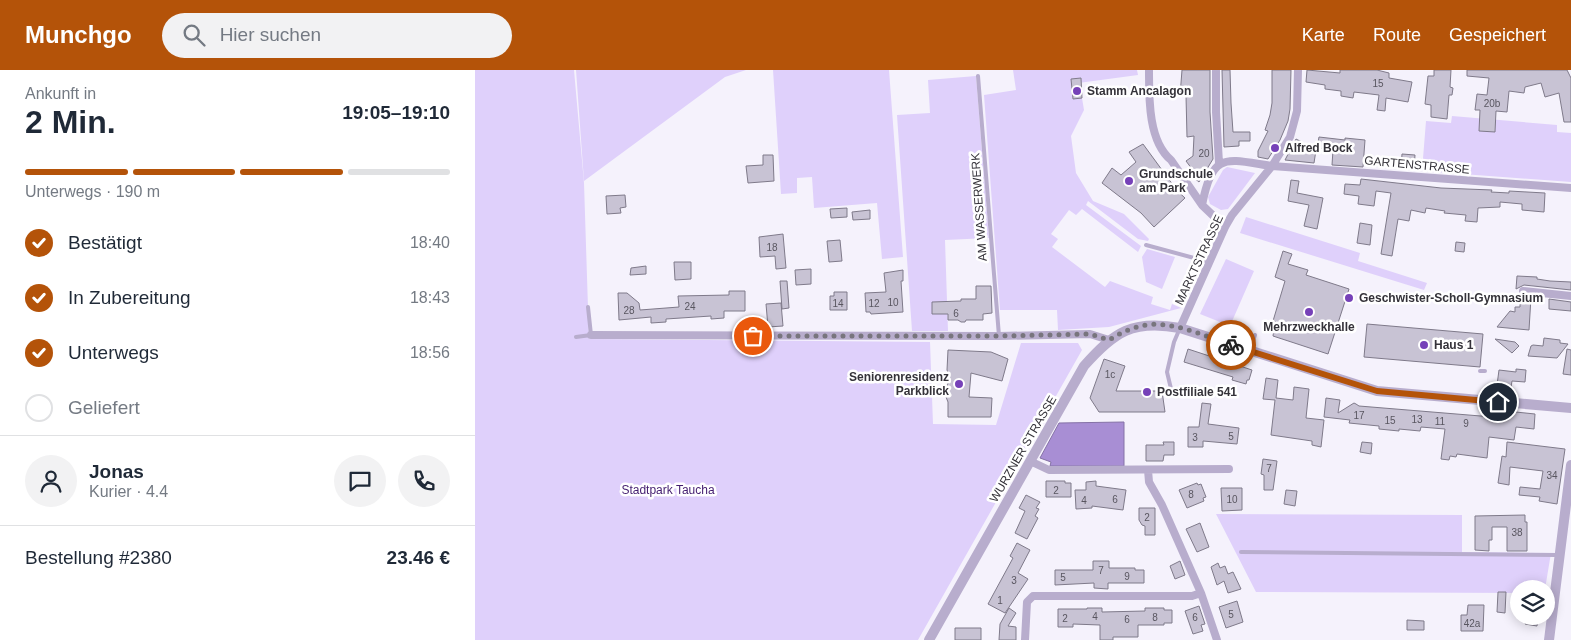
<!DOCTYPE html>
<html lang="de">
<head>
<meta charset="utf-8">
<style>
  :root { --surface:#fff; --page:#f2f2f3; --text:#1f2937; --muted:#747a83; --line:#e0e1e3; --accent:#b45309 }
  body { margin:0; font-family:Arial,sans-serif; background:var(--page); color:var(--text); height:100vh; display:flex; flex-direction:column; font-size:19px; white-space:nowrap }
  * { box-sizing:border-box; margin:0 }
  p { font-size:16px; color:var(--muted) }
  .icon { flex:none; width:28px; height:28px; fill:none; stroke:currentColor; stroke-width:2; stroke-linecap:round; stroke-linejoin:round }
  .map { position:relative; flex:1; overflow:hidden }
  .sheet { display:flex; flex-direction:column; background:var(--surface); width:475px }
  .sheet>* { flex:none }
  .fabs { position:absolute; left:1035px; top:510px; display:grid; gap:10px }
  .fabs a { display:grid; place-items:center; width:45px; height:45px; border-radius:50%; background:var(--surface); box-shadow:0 2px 12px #0003; font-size:25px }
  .pin { position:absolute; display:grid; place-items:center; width:42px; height:42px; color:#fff; margin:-21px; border:2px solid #fff; border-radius:50%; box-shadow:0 1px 5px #0007 }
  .courier { position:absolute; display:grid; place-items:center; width:50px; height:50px; margin:-25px; border:4px solid #b45309; border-radius:50%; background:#fff; color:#222; box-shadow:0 1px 6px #0007 }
  .overview em { font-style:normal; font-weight:700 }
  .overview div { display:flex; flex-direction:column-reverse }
  .overview { display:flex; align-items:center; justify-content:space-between; height:85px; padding:0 25px }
  h1 { font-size:32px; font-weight:700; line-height:38px }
  .bar { display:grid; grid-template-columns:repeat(4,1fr); gap:8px 5px; align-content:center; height:60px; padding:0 25px }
  .bar i { height:6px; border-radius:4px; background:var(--line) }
  .bar .active { background:var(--accent) }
  .bar p { grid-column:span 4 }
  .line { display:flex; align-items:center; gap:12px; padding:0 25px; border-top:1px solid var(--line) }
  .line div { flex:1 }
  .round { display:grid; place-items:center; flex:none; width:52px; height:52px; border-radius:26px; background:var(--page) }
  ol { padding:0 25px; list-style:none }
  li { display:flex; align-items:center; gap:15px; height:55px }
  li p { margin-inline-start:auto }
  li .icon { padding:5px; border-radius:50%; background:var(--accent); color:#fff; stroke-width:4 }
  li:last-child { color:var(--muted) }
  li i { width:28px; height:28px; border:2px solid var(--line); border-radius:50% }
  header { display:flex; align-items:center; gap:30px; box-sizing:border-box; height:70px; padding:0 25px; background:var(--accent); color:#fff }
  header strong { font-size:24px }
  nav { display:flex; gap:28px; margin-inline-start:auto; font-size:18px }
  .search { width:350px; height:45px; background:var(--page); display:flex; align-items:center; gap:12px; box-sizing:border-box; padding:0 18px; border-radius:28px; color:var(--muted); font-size:19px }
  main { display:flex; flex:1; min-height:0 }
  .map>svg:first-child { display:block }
  .green { fill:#dfd0fb }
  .water { fill:#a88ed4; stroke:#8572a6 }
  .building { fill:#c8c3d4; stroke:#7f7a8a }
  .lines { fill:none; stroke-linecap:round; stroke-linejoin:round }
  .service { stroke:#b8adcd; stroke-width:4 }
  .minor { stroke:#b8adcd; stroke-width:8 }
  .tertiary { stroke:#b8adcd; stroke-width:10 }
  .done { stroke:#78757d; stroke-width:5; stroke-dasharray:0 9 }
  .route { stroke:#b45309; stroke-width:6 }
  .poi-dot { fill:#7641b8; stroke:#fff; stroke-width:2 }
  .labels { text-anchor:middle; stroke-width:5; stroke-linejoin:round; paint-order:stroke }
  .number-label { font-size:10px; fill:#595660 }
  .poi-label { font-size:12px; font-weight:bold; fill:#343239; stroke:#fff; text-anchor:start }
  .street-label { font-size:12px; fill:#343239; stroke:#fff }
  .park-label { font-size:12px; fill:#431d6f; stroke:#fff }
</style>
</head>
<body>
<header>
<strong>Munchgo</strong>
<div class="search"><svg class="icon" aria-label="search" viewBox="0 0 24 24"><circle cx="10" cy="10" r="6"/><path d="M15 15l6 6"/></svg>Hier suchen</div>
<nav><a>Karte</a><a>Route</a><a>Gespeichert</a></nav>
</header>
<main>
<section class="sheet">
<div class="overview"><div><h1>2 Min.</h1><p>Ankunft in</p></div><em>19:05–19:10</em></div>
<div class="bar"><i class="active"></i><i class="active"></i><i class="active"></i><i></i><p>Unterwegs · 190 m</p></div>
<ol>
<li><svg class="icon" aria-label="check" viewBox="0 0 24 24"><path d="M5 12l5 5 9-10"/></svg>Bestätigt<p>18:40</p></li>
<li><svg class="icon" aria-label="check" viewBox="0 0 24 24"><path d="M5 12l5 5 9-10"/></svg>In Zubereitung<p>18:43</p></li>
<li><svg class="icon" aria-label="check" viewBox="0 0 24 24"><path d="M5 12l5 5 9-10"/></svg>Unterwegs<p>18:56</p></li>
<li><i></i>Geliefert</li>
</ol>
<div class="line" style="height:90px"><a class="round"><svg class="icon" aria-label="person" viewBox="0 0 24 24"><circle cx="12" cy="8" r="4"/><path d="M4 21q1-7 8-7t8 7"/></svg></a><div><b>Jonas</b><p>Kurier · 4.4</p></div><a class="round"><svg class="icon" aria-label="chat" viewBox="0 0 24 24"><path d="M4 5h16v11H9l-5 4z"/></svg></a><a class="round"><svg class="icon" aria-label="phone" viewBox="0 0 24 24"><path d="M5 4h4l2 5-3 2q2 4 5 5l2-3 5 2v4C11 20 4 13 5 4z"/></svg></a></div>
<div class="line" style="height:65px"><div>Bestellung #2380</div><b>23.46 €</b></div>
</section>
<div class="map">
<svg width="1096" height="570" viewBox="0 0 1096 570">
  <rect width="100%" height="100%" fill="#f5f2fc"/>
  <path class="green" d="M0 0H99L109 113 114 269 455 272 458 354 521 355 546 273H603L607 280 443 570H0Z
    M101 0H271L250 7 109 111Z
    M298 0H414L428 187 407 189 402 133 339 138 337 107 322 108V123L306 124Z
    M538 0H662L663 5 596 14 598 28H607L609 40 596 66 601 103 618 131 649 144 674 169 673 171 663 169 613 131 611 135 666 176 663 182 607 139 601 145 594 140 576 164 583 169 577 177 630 217 635 211 678 227 676 234 695 240 697 234 706 238 634 257 583 260 582 240H525L509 25 541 20Z
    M501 6 514 168 470 170 473 261H437L422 45 455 43 453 10Z
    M977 46 1082 55V62L1096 63V112L947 101 951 51 976 53Z
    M752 97 780 103 753 139 746 140 735 134 733 127 748 100Z
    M771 147 885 183 883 191 952 213 949 220 765 163Z
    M672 179 700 187 687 219 671 212 667 187Z
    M751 189 779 201 755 256 725 244Z
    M741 444 987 445V482L1076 483 1070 519H1044V523L781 522Z"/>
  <path class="water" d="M649 352V396H575L576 392 565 388 584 353Z"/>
  <path class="building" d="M707 0H735V42L738 89 724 112 718 107 720 103 711 91 718 86 719 66 712 67 711 26H705Z
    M747 0H755L756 33 758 62H775V71H764V76L749 77Z
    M797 0H816L815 39 813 51 805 70 793 89 783 87V81L793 61 790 60 795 45 797 33Z
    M832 0 865 3V0H902L914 3V8L937 12 933 32 911 28 910 41 902 40 904 25 879 22 878 28 866 26V21L850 19V15L831 12Z
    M959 0H976L975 17 978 18 977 25H974L972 49 956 47V35L950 34 953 6H959Z
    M992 0H1092L1096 8V52H1089L1084 23 1070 27 1066 13 1050 17 1049 23 1034 21 1032 42 1021 41 1020 62 1004 61 1005 40H1000L1002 24 1012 25 1014 8 992 6Z
    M606 8 607 28 598 29 596 9Z
    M844 67 870 70V68L890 70 888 97 857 95 858 80 842 78Z
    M821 69 827 72V77L841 80 839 93 810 90Z
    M668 74 698 115 697 116 710 128 679 157 666 143 627 113 637 98 646 105 661 92 654 82Z
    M927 84 940 85 939 100 926 98Z
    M288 85H298L299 111 273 113 271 96 288 95Z
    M886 109 966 118 1017 120 1016 122 1034 123V121L1070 123 1069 142 1047 140V134L1025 132V137L1003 138 1002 152 990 151 991 145 969 143 970 141 951 138 950 143 936 140 934 151 923 149 917 186 906 184 916 123 901 121 899 136 883 134 884 126 869 124 870 114 885 115Z
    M816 110 824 111 822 123 848 128 842 159 829 156 834 135 813 131Z
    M150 125 151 137 145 138 146 143 132 144 131 126Z
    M372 138V147L356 148 355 139Z
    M395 140V149L378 150 377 142Z
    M885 153 897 155 895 175 882 173Z
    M308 164 311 198 301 199 300 186 285 187 284 167Z
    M365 170 367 191 354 192 352 171Z
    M981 172 990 173 989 182 980 181Z
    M808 181 817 184 813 194 833 200 831 205 874 219 853 284 798 266 800 251H798L810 211 800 207Z
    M199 192H216V209L200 210Z
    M171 196V204L155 205 156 198Z
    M336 199V214L321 215 320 200Z
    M428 200V211H426L428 242 396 244 395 242H391L390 223 411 222 409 203Z
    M1042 206 1062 207V209L1075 211 1096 212V220L1049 215 1041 219Z
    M305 211H312L314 238 307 239Z
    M501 216H516L517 243 508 244V250H491L490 252H486L483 250H473V244H457V232L486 231V229H501Z
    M254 221H270V241H249V248L236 249V246L191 249V252L176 253V247L144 250 143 223H152L164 233 165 240 204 237 203 226 254 225Z
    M359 222H372V240H355V226H359Z
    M1045 226 1056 227 1054 260 1022 257 1035 241 1040 242V237H1045Z
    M1074 229 1096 232V241L1074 239Z
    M306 233 308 256 293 257 291 234Z
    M892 254 1008 264 1005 297 889 287Z
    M1069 268 1085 270V273L1093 274 1082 288 1053 286 1056 276 1058 275 1068 276Z
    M1020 269 1040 272 1044 276 1037 283Z
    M713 279 777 300 774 310H772L771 314 757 310 758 307 709 292Z
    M1092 279 1096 280V305L1088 304Z
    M473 280 516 282 533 289 527 311 496 303 494 327 517 328 516 347H473V332L471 327 473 326 472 321 474 320 472 314 474 313 472 307 474 306 472 300Z
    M629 289 650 296 641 321H687L690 342H624L615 328Z
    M1041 299 1051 300 1050 312 1037 311 1036 317 1022 315 1024 300 1041 302Z
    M791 308 803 310 801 328 818 330 819 317 834 319 831 348 849 350 846 377 837 375V371L796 365 800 330 788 329Z
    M851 328 865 330 863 343 879 333 881 334 884 336 1030 348 1031 341 1060 344 1059 359 1041 357 1039 370 1014 367 1012 388 982 384 981 387 975 386 974 390 966 389 970 359 946 357 945 361 924 359V361L904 359V356L874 353 875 350 849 347Z
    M727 333 736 334 733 354 764 358 762 374 728 371V377H713V357H724Z
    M688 372H699V385H689L688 391H671V375H689Z
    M887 372 897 373 896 384 885 382Z
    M1032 372 1090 379 1082 434 1064 431 1065 427 1044 425 1045 417 1065 419 1068 401 1035 397 1034 415 1023 413 1027 386 1031 387Z
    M788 389 802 391 798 420H789V405L786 404Z
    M571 411H590V413H596V427H571Z
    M621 411V416L651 420 648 440 617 436V438L601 439 600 420H611V412Z
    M722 413 723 415 726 414 731 427 728 428 729 431 712 438 704 420Z
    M746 418H767V440L747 441Z
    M811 420 822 421 820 436 809 434Z
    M551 425 565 432 561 438 564 439 560 446 563 448 552 469 540 463 550 441 544 438Z
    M664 438H680V465H670V456L667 455 664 450Z
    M1050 445V452H1052V481H1032V457H1017V470H1014V481L1000 480V446Z
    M725 453 734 477 722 482 711 459Z
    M542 473 555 480 543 503 553 509 530 543 513 534 538 488 535 486Z
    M618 491H634V498H660V500H669V513H633V519L619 518V513L580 515V500H618Z
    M705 491 710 505 700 509 695 496Z
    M743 493 745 498 750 496 753 504 758 502 766 519 753 523 749 511 742 515 736 497Z
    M1023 522H1031L1030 543 1022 542Z
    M762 531 768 552 751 558 744 537Z
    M993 535H1009L1008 561H986V545H992Z
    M724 536 730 554 726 555 728 561 718 564 710 541Z
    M534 538 541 543 533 556 541 557V570H524L525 554Z
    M612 538H627V542L670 541V538H689V540H697V553H689V555H663V567H638V570H625V555L598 554V557H583V539H612Z
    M1051 546H1063L1062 556 1050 554Z
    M932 550 949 551V560H932Z
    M480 558H506V570H480Z"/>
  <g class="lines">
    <path class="service" d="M503 6 524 266
      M671 175 734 192
      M101 267 116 265 113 237
      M775 279 780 265
      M1005 301H1010
      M697 323 692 302 699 272 705 258
      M766 482 1083 485"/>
    <path class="minor" d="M674 0C674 27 673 71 696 90L727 135
      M741 0V42L744 93
      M750 157 727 135C738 81 750 89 797 96L1096 118
      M1048 221 1096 226
      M705 258 750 157 757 145 797 96 815 67 822 41 823 0
      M116 265 524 266 615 264 634 270
      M555 391 574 400 754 399
      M673 400 674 412 687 435 726 523 742 570
      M550 570 552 532 558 526H717L726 523"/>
    <path class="tertiary" d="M454 570 609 296C639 262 658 249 705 258L902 321 1096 338
      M1074 570 1096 395"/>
  </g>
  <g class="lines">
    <path class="done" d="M278 266H524L615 264 634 270C644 264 655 258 666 256 695 249 729 266 756 275"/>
    <path class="route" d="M756 275 902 321 1023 332"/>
  </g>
  <g class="poi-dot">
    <circle cx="602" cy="21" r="5"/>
    <circle cx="800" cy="78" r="5"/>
    <circle cx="654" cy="111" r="5"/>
    <circle cx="874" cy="228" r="5"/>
    <circle cx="834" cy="242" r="5"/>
    <circle cx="949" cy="275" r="5"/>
    <circle cx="484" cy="314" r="5"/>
    <circle cx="672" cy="322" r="5"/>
  </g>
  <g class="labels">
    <g class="number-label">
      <text x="903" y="17">15</text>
      <text x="1017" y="37">20b</text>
      <text x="729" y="87">20</text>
      <text x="297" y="181">18</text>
      <text x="418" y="236">10</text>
      <text x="363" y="237">14</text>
      <text x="399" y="237">12</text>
      <text x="215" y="240">24</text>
      <text x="154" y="244">28</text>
      <text x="481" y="247">6</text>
      <text x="635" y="308">1c</text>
      <text x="884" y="349">17</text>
      <text x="942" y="353">13</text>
      <text x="915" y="354">15</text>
      <text x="965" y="355">11</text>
      <text x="991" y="357">9</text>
      <text x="756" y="370">5</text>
      <text x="720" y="371">3</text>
      <text x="794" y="402">7</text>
      <text x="1077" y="409">34</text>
      <text x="581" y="424">2</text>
      <text x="716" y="428">8</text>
      <text x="640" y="433">6</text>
      <text x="757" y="433">10</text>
      <text x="609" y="434">4</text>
      <text x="672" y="451">2</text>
      <text x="1042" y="466">38</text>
      <text x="626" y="504">7</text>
      <text x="652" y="510">9</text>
      <text x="588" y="511">5</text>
      <text x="539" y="514">3</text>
      <text x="525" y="534">1</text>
      <text x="756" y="548">5</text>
      <text x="620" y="550">4</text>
      <text x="680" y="551">8</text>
      <text x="720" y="551">6</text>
      <text x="590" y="552">2</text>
      <text x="652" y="553">6</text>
      <text x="997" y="557">42a</text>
    </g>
    <g class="poi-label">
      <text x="612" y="25">Stamm Ancalagon</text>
      <text x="810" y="82">Alfred Bock</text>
      <text x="664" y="108">Grundschule<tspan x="664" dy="14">am Park</tspan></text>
      <text x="884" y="232">Geschwister-Scholl-Gymnasium</text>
      <text x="834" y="261" text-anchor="middle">Mehrzweckhalle</text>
      <text x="959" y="279">Haus 1</text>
      <text x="474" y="311" text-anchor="end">Seniorenresidenz<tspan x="474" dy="14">Parkblick</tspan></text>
      <text x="682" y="326">Postfiliale 541</text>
    </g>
    <g class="street-label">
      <text transform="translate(942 95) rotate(5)" y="4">GARTENSTRASSE</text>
      <text transform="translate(504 137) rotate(-94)" y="4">AM WASSERWERK</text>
      <text transform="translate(724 190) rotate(-65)" y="4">MARKTSTRASSE</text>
      <text transform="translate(548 379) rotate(-60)" y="4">WURZNER STRASSE</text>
    </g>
    <g class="park-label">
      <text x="193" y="424">Stadtpark Taucha</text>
    </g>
  </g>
</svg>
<div class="fabs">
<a><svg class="icon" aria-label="layers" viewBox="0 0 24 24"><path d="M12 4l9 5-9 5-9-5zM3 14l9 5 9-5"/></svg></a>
</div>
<div class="pin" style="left:278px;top:266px;background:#ea580c"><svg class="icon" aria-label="bag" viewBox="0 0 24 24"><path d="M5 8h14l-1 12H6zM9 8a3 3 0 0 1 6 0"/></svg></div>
<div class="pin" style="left:1023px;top:332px;background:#1f2937"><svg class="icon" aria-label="home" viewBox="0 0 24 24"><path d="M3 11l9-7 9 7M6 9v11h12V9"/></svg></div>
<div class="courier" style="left:756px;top:275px"><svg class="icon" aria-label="bike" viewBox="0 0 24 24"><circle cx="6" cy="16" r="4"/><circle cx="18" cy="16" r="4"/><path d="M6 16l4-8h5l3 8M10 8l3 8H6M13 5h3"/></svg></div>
</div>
</main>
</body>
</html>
